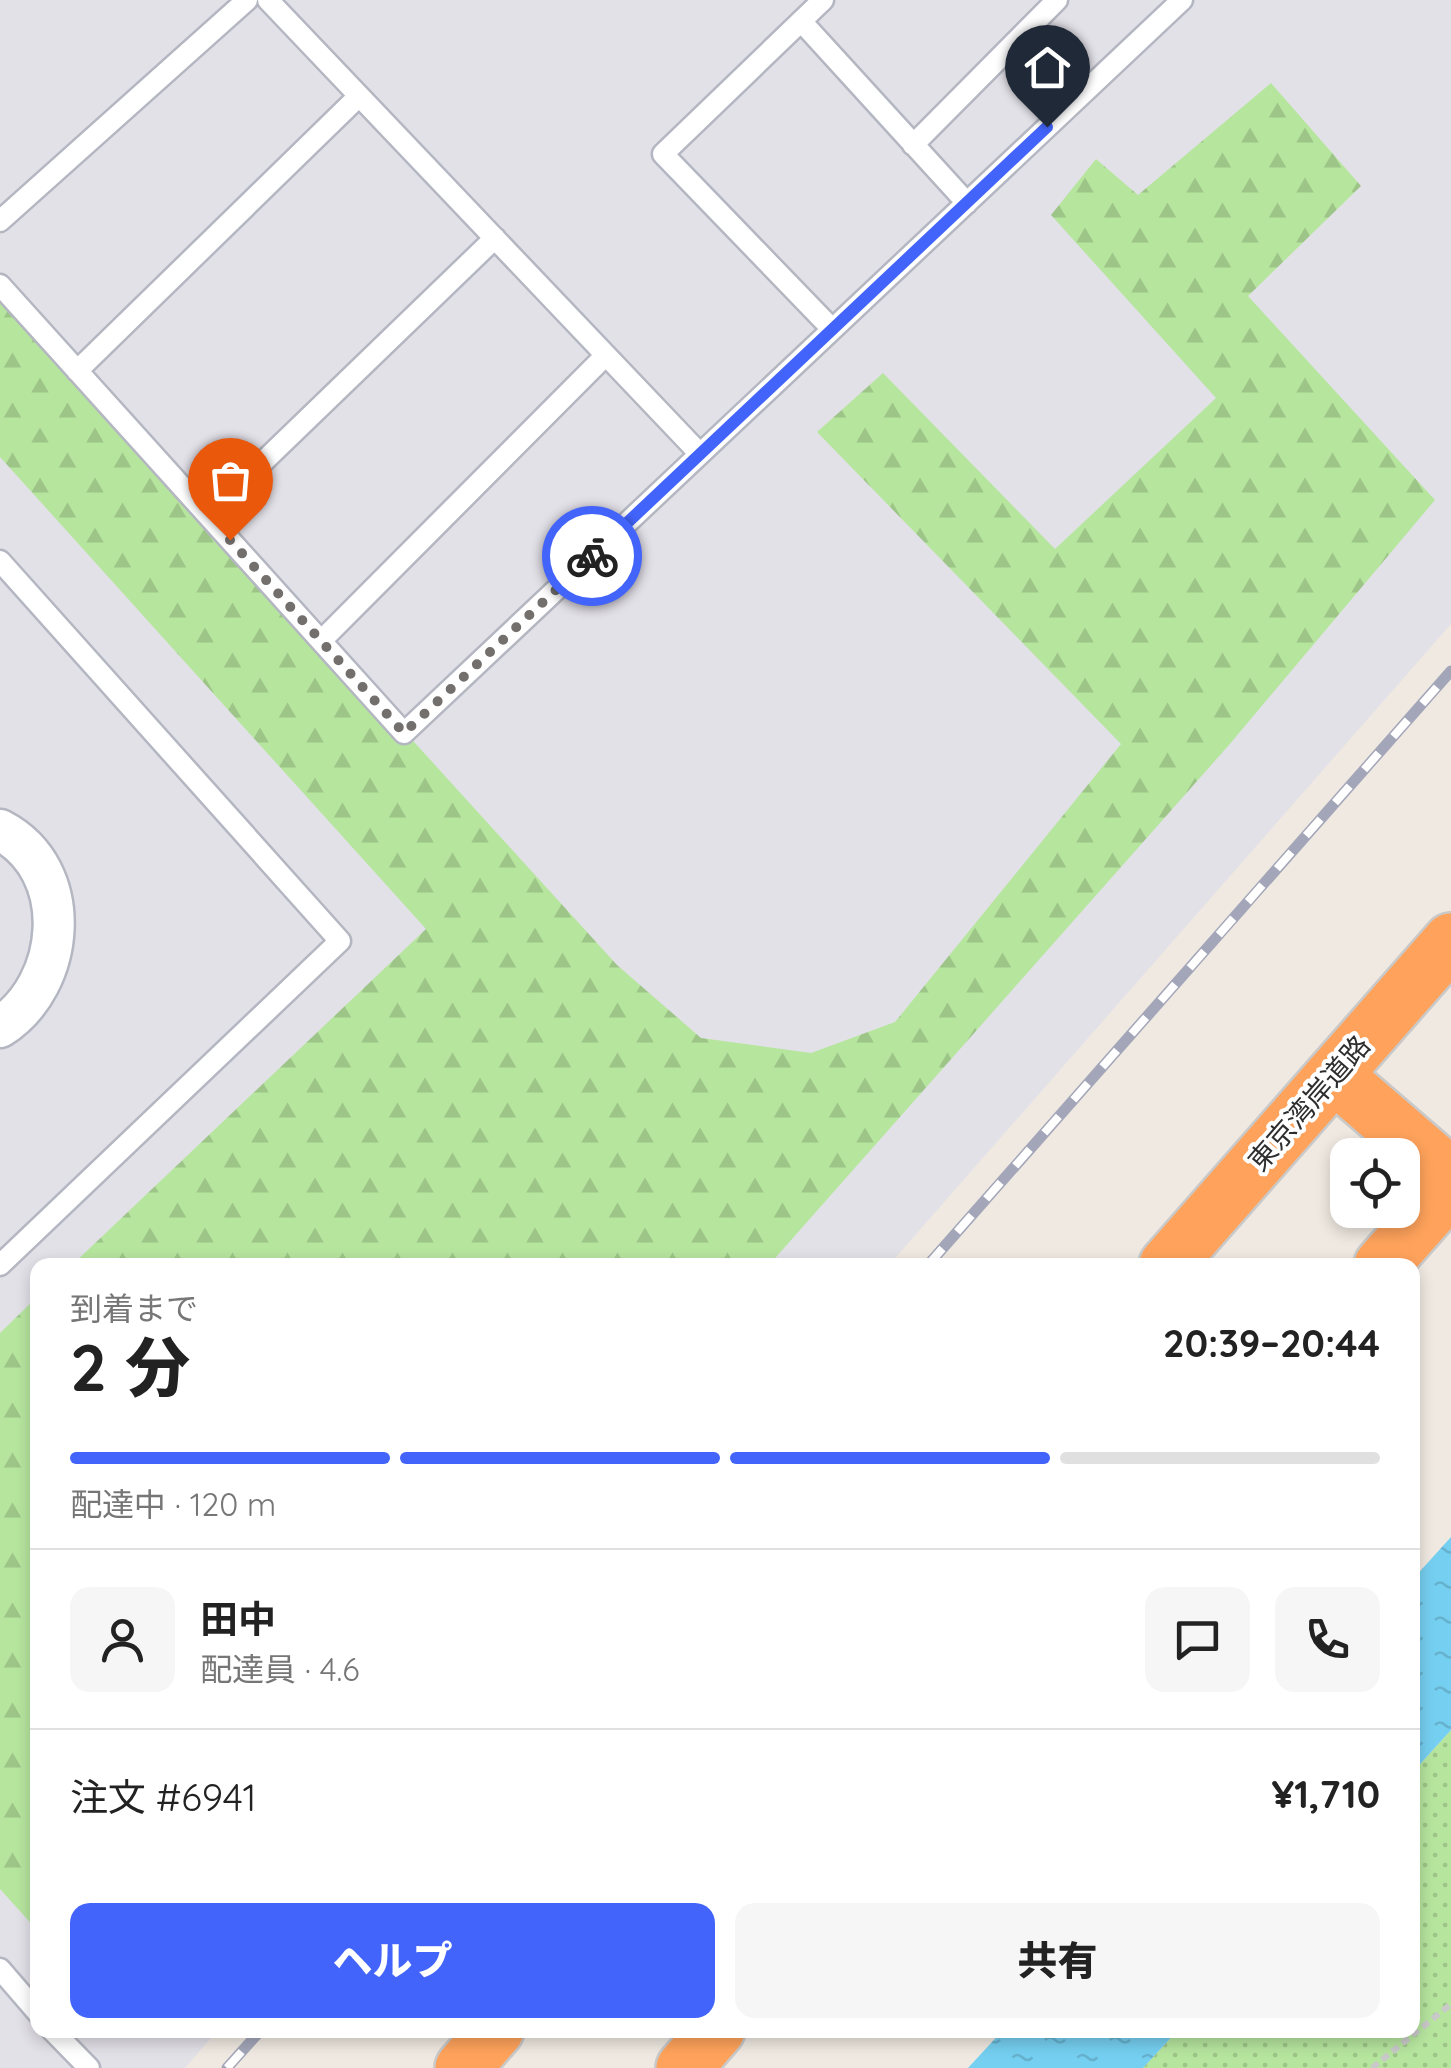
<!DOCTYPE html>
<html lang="ja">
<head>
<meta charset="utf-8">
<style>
  :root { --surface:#fff; --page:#f6f6f6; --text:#222; --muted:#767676; --line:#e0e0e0; --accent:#4264fb }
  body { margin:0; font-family:Quicksand,"Noto Sans JP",sans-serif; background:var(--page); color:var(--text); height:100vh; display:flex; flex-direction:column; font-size:38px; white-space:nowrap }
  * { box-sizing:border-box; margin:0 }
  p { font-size:32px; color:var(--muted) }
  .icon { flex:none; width:55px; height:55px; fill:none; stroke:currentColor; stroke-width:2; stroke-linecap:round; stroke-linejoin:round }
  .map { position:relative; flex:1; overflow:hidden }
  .panel { position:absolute; left:30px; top:1258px; width:1390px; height:780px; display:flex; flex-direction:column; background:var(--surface); border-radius:20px; box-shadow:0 5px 15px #0003 }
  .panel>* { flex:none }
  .tools { position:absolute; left:1330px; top:1138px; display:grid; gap:20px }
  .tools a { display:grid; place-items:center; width:90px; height:90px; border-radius:20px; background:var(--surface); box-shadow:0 5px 15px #0003; font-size:50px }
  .pin { position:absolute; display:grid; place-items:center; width:85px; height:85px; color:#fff; margin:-102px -42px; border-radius:50% 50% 50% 0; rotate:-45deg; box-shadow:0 0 10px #0007 }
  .pin .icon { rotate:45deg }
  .courier { position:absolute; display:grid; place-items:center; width:100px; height:100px; margin:-50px; border:8px solid #4264fb; border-radius:50%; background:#fff; color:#222; box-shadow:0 2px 12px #0007 }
  .head em { font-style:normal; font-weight:800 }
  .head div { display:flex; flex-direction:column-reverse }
  .head { display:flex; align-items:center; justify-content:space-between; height:170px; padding:0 40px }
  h1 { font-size:65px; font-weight:800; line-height:75px }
  .bar { display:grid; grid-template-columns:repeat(4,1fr); gap:15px 10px; align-content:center; height:120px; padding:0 40px }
  .bar i { height:12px; border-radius:8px; background:var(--line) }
  .bar .active { background:var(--accent) }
  .bar p { grid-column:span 4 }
  .line { display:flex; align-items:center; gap:25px; padding:0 40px; border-top:2px solid var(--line) }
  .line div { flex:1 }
  .round { display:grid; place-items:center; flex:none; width:105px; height:105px; border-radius:20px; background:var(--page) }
  .primary-button { display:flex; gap:20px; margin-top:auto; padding:20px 40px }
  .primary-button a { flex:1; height:115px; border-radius:20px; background:var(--accent); color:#fff; font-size:40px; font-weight:800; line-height:115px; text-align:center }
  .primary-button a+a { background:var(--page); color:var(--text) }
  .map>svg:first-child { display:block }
  .industrial { fill:#e3e1e8 }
  .forest { fill:url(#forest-firs) }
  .park { fill:url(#park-dots) }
  .water { fill:url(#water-ripples) }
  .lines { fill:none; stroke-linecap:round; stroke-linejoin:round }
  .lane-casing { stroke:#b4b7c1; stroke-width:25 }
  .street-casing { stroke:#b4b7c1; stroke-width:45 }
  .highway-casing { stroke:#c9c9c9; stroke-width:60 }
  .path { stroke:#c9c9c9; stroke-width:6; stroke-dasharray:8 5; stroke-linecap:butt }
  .lane { stroke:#fff; stroke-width:20 }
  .street { stroke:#fff; stroke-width:40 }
  .highway { stroke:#ffa35c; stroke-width:55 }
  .rail-casing { stroke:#a3a6b8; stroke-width:11 }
  .rail { stroke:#fff; stroke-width:8; stroke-dasharray:22; stroke-linecap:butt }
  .done { stroke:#726f6d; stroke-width:10; stroke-dasharray:0 18 }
  .route { stroke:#4264fb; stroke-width:12 }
  .labels { text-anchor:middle; stroke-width:8; stroke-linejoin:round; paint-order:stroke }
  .street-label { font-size:28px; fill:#2e2e2e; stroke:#fff }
</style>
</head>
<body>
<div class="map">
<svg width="1451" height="2068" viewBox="0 0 1451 2068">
  <defs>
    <pattern id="forest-firs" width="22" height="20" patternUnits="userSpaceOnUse" patternTransform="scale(2.5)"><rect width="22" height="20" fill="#b6e59e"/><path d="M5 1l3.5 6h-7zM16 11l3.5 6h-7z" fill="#9dc588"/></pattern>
    <pattern id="park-dots" width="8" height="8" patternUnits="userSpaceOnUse" patternTransform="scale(2.5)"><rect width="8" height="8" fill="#b6e59e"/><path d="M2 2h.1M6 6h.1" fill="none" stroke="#9dc588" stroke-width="1.8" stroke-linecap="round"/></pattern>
    <pattern id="water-ripples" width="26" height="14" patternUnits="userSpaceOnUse" patternTransform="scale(2.5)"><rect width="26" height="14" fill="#75cff0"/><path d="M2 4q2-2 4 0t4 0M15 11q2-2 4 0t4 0" fill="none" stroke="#66b2ce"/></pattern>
  </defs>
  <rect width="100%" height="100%" fill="#efe9e1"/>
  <path class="industrial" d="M0 0H1451V624L889 1265H38V2030H218L185 2068H0Z"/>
  <path class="forest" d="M1271 83 1361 186 1248 296 1435 500 1229 745 769 1265H72L426 929 0 457V287L617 965 701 1038 811 1053 895 1022 1121 744 817 432 883 373 1055 549 1216 398 1051 215 1096 159 1138 195Z
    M37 1297V1930L0 1889V1333Z"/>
  <path class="park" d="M1451 1730V2068H1143L1178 2030H1412L1413 1772Z"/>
  <path class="water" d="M1451 1537V1730L1413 1772V1579Z
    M1003 2030H1178L1143 2068H968Z"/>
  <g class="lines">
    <g class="lane-casing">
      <path id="lane" d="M268 0 700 454
        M823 0 663 154 832 329
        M801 21 967 203
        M913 145 1057 0
        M0 221 247 0
        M0 285 404 733 1182 0
        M77 371 359 96
        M208 515 495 238
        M0 561 340 941 0 1265
        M321 641 606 355
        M0 1969 38 2013
        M52 2030 89 2068"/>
    </g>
    <g class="street-casing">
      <path id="street" d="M0 830C77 870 66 985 0 1027"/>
    </g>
    <g class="highway-casing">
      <path id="highway" d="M1334 1075 1451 1176
        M1167 1265 1451 941
        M1382 1265 1451 1187
        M463 2068 496 2030
        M684 2068 717 2030"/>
    </g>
    <path class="path" d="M1372 2068 1451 2004"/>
    <use href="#lane" class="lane"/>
    <use href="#street" class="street"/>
    <use href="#highway" class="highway"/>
    <g class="rail-casing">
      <path id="rail" d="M928 1265 1451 671
        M227 2068 261 2030"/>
    </g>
    <use href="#rail" class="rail"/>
  </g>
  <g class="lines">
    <path class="done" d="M230 540 404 733 592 556"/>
    <path class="route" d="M592 556 1047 127"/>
  </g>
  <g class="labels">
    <g class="street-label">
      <text transform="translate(1309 1103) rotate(-49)" y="10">東京湾岸道路</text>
    </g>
  </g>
</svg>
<div class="tools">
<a><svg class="icon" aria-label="locate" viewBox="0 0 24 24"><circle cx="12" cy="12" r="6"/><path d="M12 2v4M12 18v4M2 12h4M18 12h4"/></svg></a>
</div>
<div class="pin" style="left:230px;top:540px;background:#ea580c"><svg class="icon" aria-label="bag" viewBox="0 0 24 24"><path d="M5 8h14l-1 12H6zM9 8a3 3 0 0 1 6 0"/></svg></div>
<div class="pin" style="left:1047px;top:127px;background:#1f2937"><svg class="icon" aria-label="home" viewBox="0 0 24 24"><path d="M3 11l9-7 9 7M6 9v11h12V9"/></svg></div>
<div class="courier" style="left:592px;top:556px"><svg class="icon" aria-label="bike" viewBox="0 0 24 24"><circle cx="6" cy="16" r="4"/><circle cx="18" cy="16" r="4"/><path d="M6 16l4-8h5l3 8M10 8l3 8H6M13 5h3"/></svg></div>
<section class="panel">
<div class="head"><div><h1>2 分</h1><p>到着まで</p></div><em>20:39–20:44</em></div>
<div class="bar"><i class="active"></i><i class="active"></i><i class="active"></i><i></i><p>配達中 · 120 m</p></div>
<div class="line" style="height:180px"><a class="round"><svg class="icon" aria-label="person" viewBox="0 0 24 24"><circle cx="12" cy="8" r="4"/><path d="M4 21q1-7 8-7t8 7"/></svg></a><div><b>田中</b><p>配達員 · 4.6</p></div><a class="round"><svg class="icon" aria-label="chat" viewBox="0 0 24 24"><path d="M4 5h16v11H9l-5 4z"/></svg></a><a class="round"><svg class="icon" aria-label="phone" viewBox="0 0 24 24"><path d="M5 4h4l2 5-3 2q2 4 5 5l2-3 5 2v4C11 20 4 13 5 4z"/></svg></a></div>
<div class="line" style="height:130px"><div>注文 #6941</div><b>¥1,710</b></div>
<div class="primary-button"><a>ヘルプ</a><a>共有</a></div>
</section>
</div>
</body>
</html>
